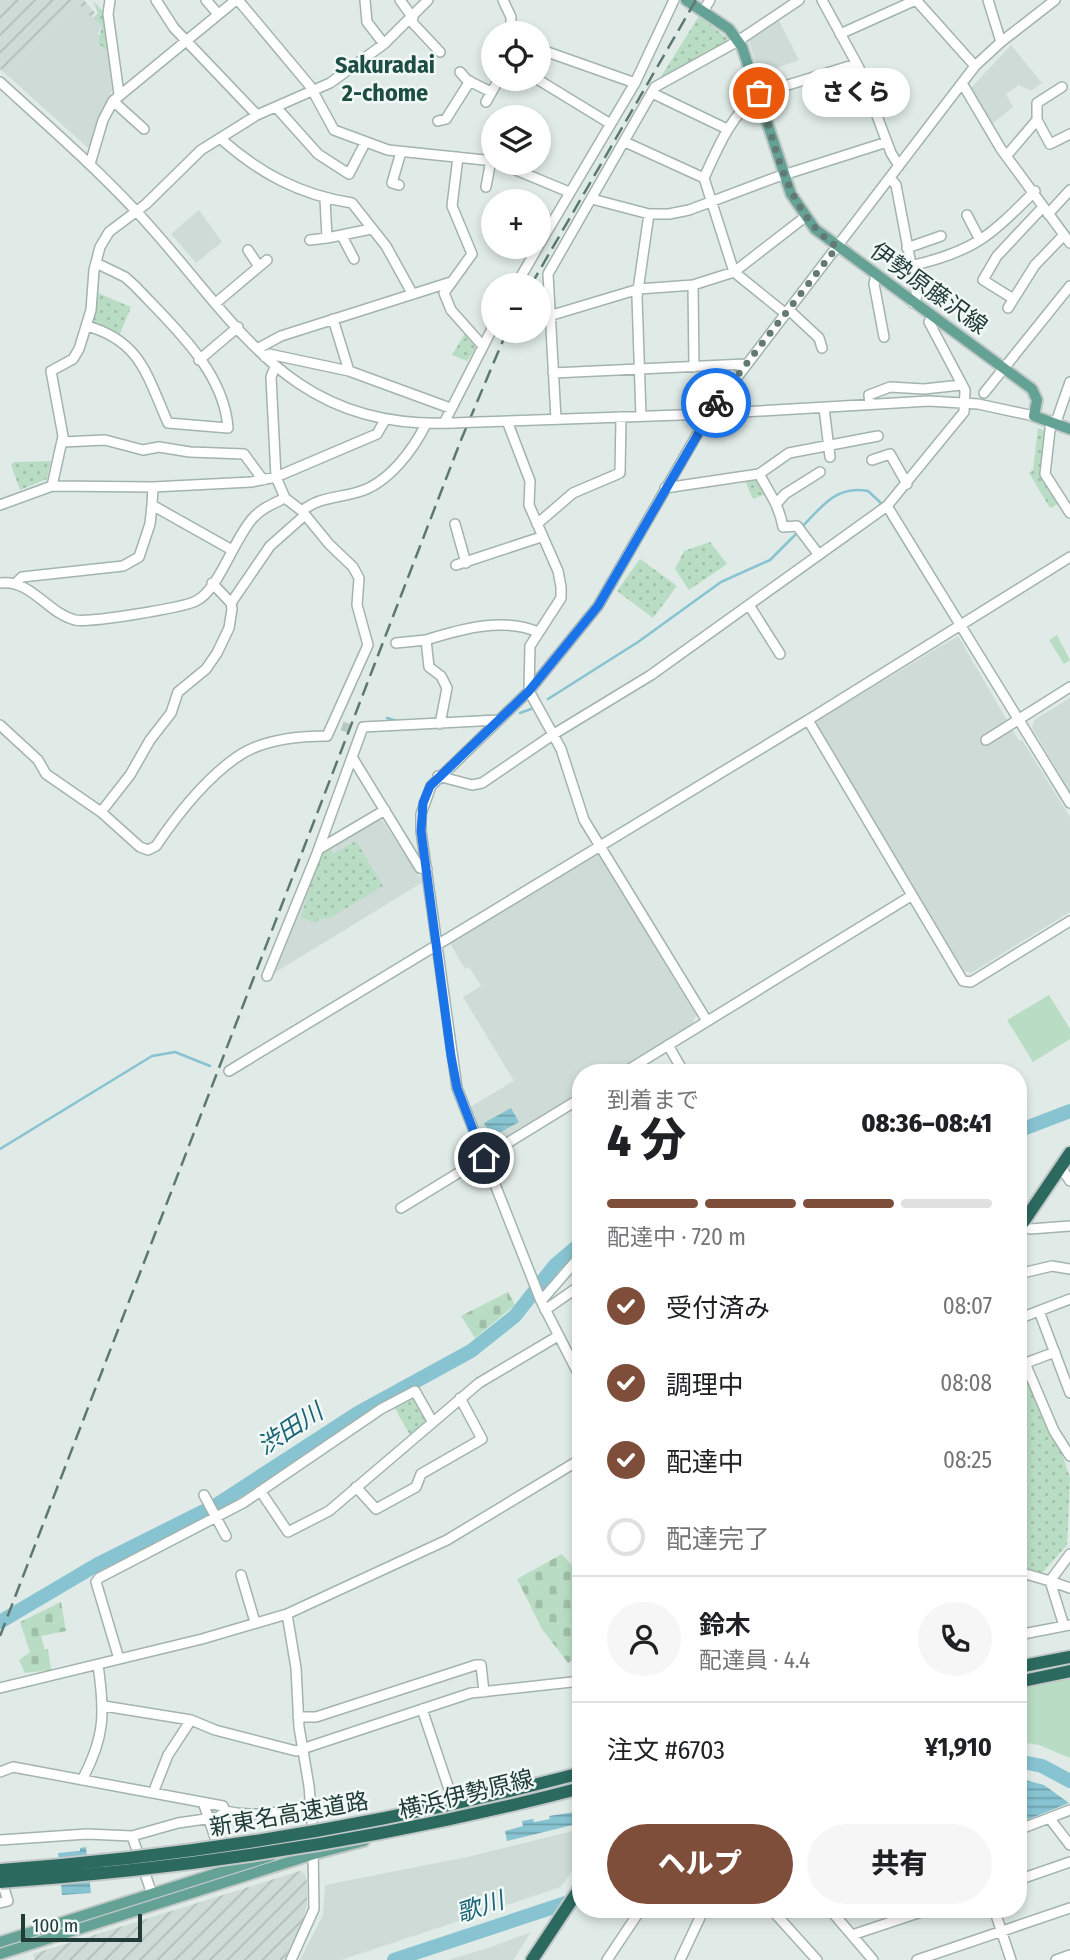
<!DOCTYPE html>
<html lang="ja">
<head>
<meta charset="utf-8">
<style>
  :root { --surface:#fff; --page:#f6f6f6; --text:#202124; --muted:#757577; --line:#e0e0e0; --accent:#7f4e3a }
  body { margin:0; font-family:"Fira Sans Condensed","Noto Sans JP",sans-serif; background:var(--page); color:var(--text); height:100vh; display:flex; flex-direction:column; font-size:26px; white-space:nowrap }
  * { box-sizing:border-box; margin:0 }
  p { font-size:23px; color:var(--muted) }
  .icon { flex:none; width:38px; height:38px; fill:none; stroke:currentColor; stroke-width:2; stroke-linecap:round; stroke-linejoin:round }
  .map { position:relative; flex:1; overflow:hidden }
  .sheet { position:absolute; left:572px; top:1064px; width:455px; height:854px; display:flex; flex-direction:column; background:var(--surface); border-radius:28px; box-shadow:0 4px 10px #0003 }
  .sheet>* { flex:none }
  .tools { position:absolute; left:481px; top:21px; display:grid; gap:14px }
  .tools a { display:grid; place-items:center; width:70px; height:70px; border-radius:50%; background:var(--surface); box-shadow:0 4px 10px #0003; font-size:35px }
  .scale { position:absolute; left:21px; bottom:18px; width:121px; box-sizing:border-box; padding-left:7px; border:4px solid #213c36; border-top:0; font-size:19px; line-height:24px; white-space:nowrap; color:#213c36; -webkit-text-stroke:5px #f1f8f5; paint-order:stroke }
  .pin { position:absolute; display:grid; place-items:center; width:60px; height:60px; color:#fff; margin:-30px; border:4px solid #fff; border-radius:50%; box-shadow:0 2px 7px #0007 }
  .courier { position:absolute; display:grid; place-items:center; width:70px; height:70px; margin:-35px; border:5px solid #1a73e8; border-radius:50%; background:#fff; color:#222; box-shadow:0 2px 9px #0007 }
  .bubble { position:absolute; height:49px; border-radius:24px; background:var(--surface); box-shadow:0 4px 10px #0003; font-size:23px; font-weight:800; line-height:49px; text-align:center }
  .overview em { font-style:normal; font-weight:800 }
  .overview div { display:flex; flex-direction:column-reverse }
  .overview { display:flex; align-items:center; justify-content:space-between; height:119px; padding:0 35px }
  h1 { font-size:46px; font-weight:800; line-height:52px }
  .bar { display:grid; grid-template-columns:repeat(4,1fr); gap:10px 7px; align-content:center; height:84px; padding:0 35px }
  .bar i { height:9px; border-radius:5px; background:var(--line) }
  .bar .active { background:var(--accent) }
  .bar p { grid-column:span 4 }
  .line { display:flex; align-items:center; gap:18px; padding:0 35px; border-top:2px solid var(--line) }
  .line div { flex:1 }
  .round { display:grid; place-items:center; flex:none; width:74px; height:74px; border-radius:37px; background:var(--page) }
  ol { padding:0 35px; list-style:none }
  li { display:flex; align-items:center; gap:21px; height:77px }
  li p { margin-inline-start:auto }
  li .icon { padding:7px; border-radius:50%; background:var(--accent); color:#fff; stroke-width:4 }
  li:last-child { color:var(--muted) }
  li i { width:38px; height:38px; border:4px solid var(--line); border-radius:50% }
  .primary-button { display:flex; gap:14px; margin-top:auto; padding:14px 35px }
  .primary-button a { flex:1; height:80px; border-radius:42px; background:var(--accent); color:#fff; font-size:28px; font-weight:800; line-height:80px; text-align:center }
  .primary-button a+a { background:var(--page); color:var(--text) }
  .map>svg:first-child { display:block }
  .built { fill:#cfdbd6 }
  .industrial { fill:url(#industrial-furrows) }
  .grass { fill:#b9ddc4 }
  .cemetery { fill:url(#cemetery-stones) }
  .park { fill:url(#park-dots) }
  .water { fill:url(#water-rules) }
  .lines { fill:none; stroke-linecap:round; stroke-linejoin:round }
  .stream { stroke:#87c3d1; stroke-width:2.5 }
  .river { stroke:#87c3d1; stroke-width:14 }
  .minor-tunnel { stroke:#bac8c4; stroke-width:9; stroke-dasharray:9 4.5; stroke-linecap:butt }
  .minor-casing { stroke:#a3b3ae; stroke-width:12 }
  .major-casing { stroke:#c1c8c7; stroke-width:14 }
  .highway-casing { stroke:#c1c8c7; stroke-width:16 }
  .minor { stroke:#fff; stroke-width:9 }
  .major { stroke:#64a295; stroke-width:10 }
  .highway { stroke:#2c695f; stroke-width:12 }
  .rail { stroke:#5b7871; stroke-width:2.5; stroke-dasharray:14 7; stroke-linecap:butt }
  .minor-bridge-casing { stroke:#a3b3ae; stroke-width:12; stroke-linecap:butt }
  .highway-bridge-casing { stroke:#c1c8c7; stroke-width:16; stroke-linecap:butt }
  .minor-bridge { stroke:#fff; stroke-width:9 }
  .highway-bridge { stroke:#2c695f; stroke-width:12 }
  .done { stroke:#647974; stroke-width:7; stroke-dasharray:0 12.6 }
  .route { stroke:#1a73e8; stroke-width:9 }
  .labels { text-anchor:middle; stroke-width:5; stroke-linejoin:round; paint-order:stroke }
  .street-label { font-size:23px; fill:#213c36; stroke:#f1f8f5 }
  .neighbourhood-label { font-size:24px; font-weight:bold; fill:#1d4e44; stroke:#f1f8f5 }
  .water-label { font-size:24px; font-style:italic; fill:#1a6478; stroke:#f1f8f5 }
</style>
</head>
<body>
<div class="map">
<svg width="1070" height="1960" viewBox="0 0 1070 1960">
  <defs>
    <pattern id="industrial-furrows" width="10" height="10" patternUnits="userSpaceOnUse" patternTransform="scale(1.75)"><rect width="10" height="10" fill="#cfdbd6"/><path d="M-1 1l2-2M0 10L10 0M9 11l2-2" fill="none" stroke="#b1bdb8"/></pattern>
    <pattern id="cemetery-stones" width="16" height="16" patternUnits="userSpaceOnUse" patternTransform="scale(1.75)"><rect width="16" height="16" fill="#b9ddc4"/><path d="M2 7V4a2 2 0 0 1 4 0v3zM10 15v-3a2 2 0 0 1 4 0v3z" fill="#9fbfa9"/></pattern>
    <pattern id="park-dots" width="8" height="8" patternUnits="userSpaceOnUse" patternTransform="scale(1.75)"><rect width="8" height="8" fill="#b9ddc4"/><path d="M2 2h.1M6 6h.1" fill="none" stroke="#9fbfa9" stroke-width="1.8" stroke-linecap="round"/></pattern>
    <pattern id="water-rules" width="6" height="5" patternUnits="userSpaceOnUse" patternTransform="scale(1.75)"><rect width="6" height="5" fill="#87c3d1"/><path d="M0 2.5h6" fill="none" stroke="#6ea0aa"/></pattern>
  </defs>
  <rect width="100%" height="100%" fill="#e0ebe7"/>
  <path class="built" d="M76 1 102 26 98 33 102 39 98 43 108 52 114 85 92 146 87 147 7 75Z
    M778 19 799 60 759 74 748 38Z
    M1011 45 1042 83 1031 91 1019 85 1006 94 1013 107 991 125 971 88Z
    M199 210 222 242 196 263 171 234Z
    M958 636 1019 741 1022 740 1070 817V912L971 973 964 971 816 727 818 720Z
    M1070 698V791L1032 728 1034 720Z
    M380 817 423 882 271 975 320 853Z
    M594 855H599L696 1015 693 1023 612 1073H581V1092L491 1147 485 1145 470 1107 514 1081 463 997 481 986 469 967 465 969 450 943Z
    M581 1829V1858L561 1887 341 1960H300L323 1915 325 1885 467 1857Z
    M531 1932 513 1960H448L488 1948Z"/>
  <path class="industrial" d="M0 0H84L95 13 91 17 76 1 7 75 0 69Z
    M300 1871 305 1874 307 1882V1903L303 1920 284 1960H35L33 1954Z"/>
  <path class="grass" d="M1057 635 1070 660 1064 664 1049 640Z
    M1049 995 1070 1029V1039L1033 1062 1007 1020Z
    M1070 1675V1758L1039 1745 1019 1742 1018 1686Z"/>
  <path class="cemetery" d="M508 1292 515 1305 475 1338 461 1316Z
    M562 1554 581 1576V1655L568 1663 542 1629 517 1579Z
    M61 1602 66 1631 41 1636 45 1650 48 1649 51 1670 25 1673 19 1660 30 1652 20 1622Z"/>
  <path class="park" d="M93 1 105 13 108 52 98 43 102 26 93 18 98 13Z
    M699 16 727 38 726 42 659 80Z
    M98 293 131 307 119 336 91 325Z
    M465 333 476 348 467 361 452 355Z
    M1038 428 1046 431 1042 475 1060 503 1050 508 1029 473 1033 470Z
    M51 461 47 479 20 490 11 465 14 462Z
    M744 479H758L768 498 763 495 753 499Z
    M710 542 727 564 689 590 675 569 684 551Z
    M640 559 677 586 653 618 617 591Z
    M356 841 383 886 330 918 319 919 316 923 301 917 320 853 329 847 333 854Z
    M1018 1370H1024L1059 1445 1070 1478 1067 1545 1043 1572 1019 1571Z
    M415 1396 427 1420 410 1435 393 1405Z"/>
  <path class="water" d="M511 1108 519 1122 492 1137 484 1123Z
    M1018 1778 1044 1785 1069 1803 1019 1823Z
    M581 1811V1823L507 1841 505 1831 523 1826 522 1821 533 1819 534 1822 550 1819 549 1816Z
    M86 1847 91 1893 62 1895 58 1853 80 1851V1848Z"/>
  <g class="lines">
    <path class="stream" d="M802 527C822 506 837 485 868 491L881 503
      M548 699 638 642 721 582 770 560 798 532
      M520 713 531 709
      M472 717 489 716
      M387 718 397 721
      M0 1149 152 1056 175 1052 210 1066"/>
    <path class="river" d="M1018 1131 1070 1111
      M0 1622 98 1564 216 1505 356 1414 471 1351 515 1316 555 1265 581 1243
      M1018 1761 1042 1766 1070 1781
      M394 1960 581 1898"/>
    <path class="minor-tunnel" d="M342 726 354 730"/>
    <g class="minor-casing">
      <path id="minor" d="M110 0 108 14 119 94
        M156 0 174 28 257 115
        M206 0 218 14
        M238 0 310 86 334 130 388 150 494 161
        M365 0 367 22 384 44
        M400 0 413 18
        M503 0 511 17V33
        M822 0 859 68 891 153 899 166
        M988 0 1001 42
        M703 11 710 0
        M410 20 440 52
        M840 34 916 0 975 66
        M539 49 635 83
        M460 72 467 80 491 92
        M537 79 609 123
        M0 82C46 124 93 165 136 211 237 319 284 430 453 423
        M962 83 1001 149 1070 243
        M652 93 727 129
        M113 101 144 129
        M486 102 499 79
        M276 107 318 154 349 174 365 143
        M1037 120V103L1062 87
        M438 121 446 119 470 81
        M220 138C259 173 300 195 352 203L386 246 412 293
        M625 142 704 178
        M1008 154 1037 120 1050 144 1070 134
        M458 157 452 206 472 254 444 293 451 310 482 345
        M499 163 569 192
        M90 164 103 120 113 101 236 0
        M890 178 896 185 917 296 913 303
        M399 185 392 183 401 152
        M486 187 491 160
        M325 199 327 238 371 229
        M592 199 649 214H669L689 210 774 178 887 142
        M1048 214 1070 190
        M967 215 980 240
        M342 236 354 259
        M310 240 327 238
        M539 245 635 83 674 0
        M907 248 941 236
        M248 250 258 265
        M910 266C974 252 990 236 1035 191
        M876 275 874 284 884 337
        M516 285 538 247
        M693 285 694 367
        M1012 298 983 280 997 256 1043 207
        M217 302 267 260
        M1008 308 1035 265 1063 236
        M789 310 819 338 822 348
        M786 314 734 272 704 178C718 147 731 115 759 94L856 64
        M549 316 639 289 693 285 734 272 805 217
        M333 319 349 371
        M87 326C141 341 147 376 168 423L228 428C224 371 173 326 135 286L125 277 96 263
        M257 349 281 336 451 282
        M265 357 269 354 349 371 450 408
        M199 360 238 327
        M553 373 746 364
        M984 393 1070 286
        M870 404 869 395 890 387 924 389 961 385
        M824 408 830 457
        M641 416 637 297 649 214
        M556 419 548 274 655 87 738 41 799 0
        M507 421 530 481 529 505 558 571 561 587V598L530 646 529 691 561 749 584 820 707 1021
        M1051 421 1045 474 1070 513
        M479 422 709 414 929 401 978 404 1034 416
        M1056 422 1070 382
        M444 423 494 325
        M63 442 105 440 143 450 159 447 190 452 244 454 263 480
        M872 460 890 454 907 484
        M759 474C770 494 779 505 783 527L797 526 819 555
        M52 486 63 436 51 371 73 359 79 349 91 310 94 270 100 247 109 232 146 204 201 150 257 115 330 83 384 44 428 0
        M153 487 152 505 232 550
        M665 488 759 474 789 453 878 436
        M777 503 785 494 820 472
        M0 505 52 486 153 487 251 482 276 477 377 434 385 420
        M887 506 1070 803
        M302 511C318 497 339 498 358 492 388 484 413 450 426 424
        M455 524 466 563
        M537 524 573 493 620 473 621 417
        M1070 557 808 720 963 981 971 982 1070 921
        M456 565 541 537
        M0 583C31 579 47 613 75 620 89 623 182 608 196 601 219 590 234 538 253 518 262 508 273 504 285 498L276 477 271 377 275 367
        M16 583 22 577 123 566 139 557 150 524 152 505
        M231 603 270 546 305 515
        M749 605 780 654
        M426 640C461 629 503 617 538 632
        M396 643 426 640 429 667 441 676 447 688 440 724
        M0 725 38 760 46 774 101 812 130 775 150 740 171 713 178 692 206 669 217 653 229 628 232 609 231 603 212 583
        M986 740 1070 687
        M352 757 420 868 427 869
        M438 776 472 785 482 783 554 734 651 675 887 506 964 412 965 390 929 322 933 317
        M101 812 140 847 148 850 156 846C177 815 205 779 237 757 261 740 299 736 327 736L368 645 357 605 359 578 353 567 329 544 302 511 285 498
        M319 849 385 810
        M267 976 316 856 363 727 498 720
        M668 1045 684 1073
        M229 1071 808 720
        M623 1073 911 896
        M1061 1167 1070 1181
        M401 1208 581 1098
        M1030 1229 1070 1226
        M1018 1274 1052 1266 1070 1269
        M541 1301 581 1255
        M545 1310 581 1285
        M1039 1311 1070 1393
        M1018 1319 1070 1299
        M1025 1363 1054 1431 1070 1456
        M1018 1366 1055 1352
        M581 1379 541 1301 457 1088 421 831V814L431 786 529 691 598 606 709 414 975 66 1001 42 1055 0
        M356 1487 376 1509 416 1487 421 1474 482 1439 460 1398
        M261 1492 288 1532 329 1511 479 1383 558 1336
        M204 1495 226 1536
        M241 1575 255 1622
        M1018 1578 1026 1574 1050 1581 1070 1554
        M1050 1581 1064 1626
        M1050 1581 1070 1588
        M287 1614 296 1668 299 1727 309 1786 313 1834
        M1018 1635 1070 1625
        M119 1659 96 1582 99 1578 243 1503 381 1409 415 1391 432 1421
        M0 1688 202 1639 287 1614 447 1540 581 1459
        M104 1706 191 1720 215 1730 296 1751 471 1693 581 1681
        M422 1709 455 1807
        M298 1717H316L476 1665H481L484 1692
        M0 1772 13 1767 223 1806 225 1811C250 1817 279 1814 303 1805
        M82 1780C105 1737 105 1713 98 1665
        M153 1793 168 1755 191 1720
        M203 1802 226 1870
        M1050 1819 1070 1845
        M1018 1830 1070 1810
        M132 1836 152 1894
        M0 1840 87 1834 132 1836 178 1823 219 1817 225 1811
        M1018 1880 1070 1862
        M0 1903 8 1901 1 1879
        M771 1909 817 1960
        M833 1909V1913L873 1960
        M994 1909 1011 1960
        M852 1935 930 1909
        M291 1960 314 1909 313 1848
        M607 1960 641 1909
        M680 1960 704 1909
        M917 1960 1070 1908
        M1056 1960 1070 1955"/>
    </g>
    <g class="major-casing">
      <path id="major" d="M686 0 729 29 742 47 791 194 815 229 1032 389 1037 400 1034 416 1070 429
        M554 1784 581 1781
        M347 1834 406 1819
        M0 1942 271 1856
        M0 1954 314 1854 364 1841"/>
    </g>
    <g class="highway-casing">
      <path id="highway" d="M1018 1230 1070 1153
        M1018 1667 1070 1657
        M1018 1682 1070 1671
        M532 1960 581 1886"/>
    </g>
    <use href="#minor" class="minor"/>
    <use href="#major" class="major"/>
    <use href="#highway" class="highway"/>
    <path class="rail" d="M531 285 696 0
      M0 1636 461 440 507 331"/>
    <g class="minor-bridge-casing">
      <path id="minor-bridge" d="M453 423 479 422"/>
    </g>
    <g class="highway-bridge-casing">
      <path id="highway-bridge" d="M0 1870C197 1856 390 1823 581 1773
        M0 1882C197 1868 390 1838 581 1788"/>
    </g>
    <use href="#minor-bridge" class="minor-bridge"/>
    <use href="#highway-bridge" class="highway-bridge"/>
  </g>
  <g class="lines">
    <path class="done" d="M716 403 837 247C786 211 777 150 759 93"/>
    <path class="route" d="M484 1158 457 1088 451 1056 421 831 423 803 430 786 529 691 598 606 716 403"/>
  </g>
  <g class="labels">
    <g class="street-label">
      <text transform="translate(929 288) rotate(36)" y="8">伊勢原藤沢線</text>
      <text transform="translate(466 1794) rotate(-14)" y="8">横浜伊勢原線</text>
      <text transform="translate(289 1814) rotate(-10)" y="8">新東名高速道路</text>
    </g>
    <g class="neighbourhood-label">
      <text x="385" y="73">Sakuradai<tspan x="385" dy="28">2-chome</tspan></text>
    </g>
    <g class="water-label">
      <text transform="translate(290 1429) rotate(-33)" y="8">渋田川</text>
      <text transform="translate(480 1907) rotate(-18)" y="8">歌川</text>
    </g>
  </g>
</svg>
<div class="tools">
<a><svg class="icon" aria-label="locate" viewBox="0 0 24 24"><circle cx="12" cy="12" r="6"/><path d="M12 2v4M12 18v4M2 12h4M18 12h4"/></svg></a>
<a><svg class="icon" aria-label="layers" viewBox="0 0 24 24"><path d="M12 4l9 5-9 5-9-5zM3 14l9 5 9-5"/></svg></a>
<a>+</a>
<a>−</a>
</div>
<div class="scale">100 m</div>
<div class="pin" style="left:759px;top:93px;background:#ea580c"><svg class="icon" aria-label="bag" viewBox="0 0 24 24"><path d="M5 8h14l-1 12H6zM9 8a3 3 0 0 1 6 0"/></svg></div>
<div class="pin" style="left:484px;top:1158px;background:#1f2937"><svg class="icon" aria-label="home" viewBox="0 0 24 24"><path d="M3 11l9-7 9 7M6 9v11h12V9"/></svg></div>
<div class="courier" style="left:716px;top:403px"><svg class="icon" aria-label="bike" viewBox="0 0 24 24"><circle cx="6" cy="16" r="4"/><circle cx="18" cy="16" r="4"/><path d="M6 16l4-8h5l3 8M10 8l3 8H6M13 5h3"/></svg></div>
<div class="bubble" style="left:802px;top:68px;width:108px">さくら</div>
<section class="sheet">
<div class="overview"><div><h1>4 分</h1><p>到着まで</p></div><em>08:36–08:41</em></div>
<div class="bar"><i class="active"></i><i class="active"></i><i class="active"></i><i></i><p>配達中 · 720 m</p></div>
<ol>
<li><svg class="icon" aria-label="check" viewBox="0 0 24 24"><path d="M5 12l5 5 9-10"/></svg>受付済み<p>08:07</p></li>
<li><svg class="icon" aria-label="check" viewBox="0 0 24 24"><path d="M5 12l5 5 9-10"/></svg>調理中<p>08:08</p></li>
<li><svg class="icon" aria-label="check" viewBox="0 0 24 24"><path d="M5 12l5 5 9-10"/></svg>配達中<p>08:25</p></li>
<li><i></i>配達完了</li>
</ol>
<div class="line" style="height:126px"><a class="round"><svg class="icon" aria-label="person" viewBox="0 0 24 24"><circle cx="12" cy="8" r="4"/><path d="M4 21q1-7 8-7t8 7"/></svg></a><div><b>鈴木</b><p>配達員 · 4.4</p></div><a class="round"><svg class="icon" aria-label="phone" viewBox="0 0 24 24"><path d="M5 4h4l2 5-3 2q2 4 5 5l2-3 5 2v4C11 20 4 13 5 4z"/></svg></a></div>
<div class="line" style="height:91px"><div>注文 #6703</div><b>¥1,910</b></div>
<div class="primary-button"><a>ヘルプ</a><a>共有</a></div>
</section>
</div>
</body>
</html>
